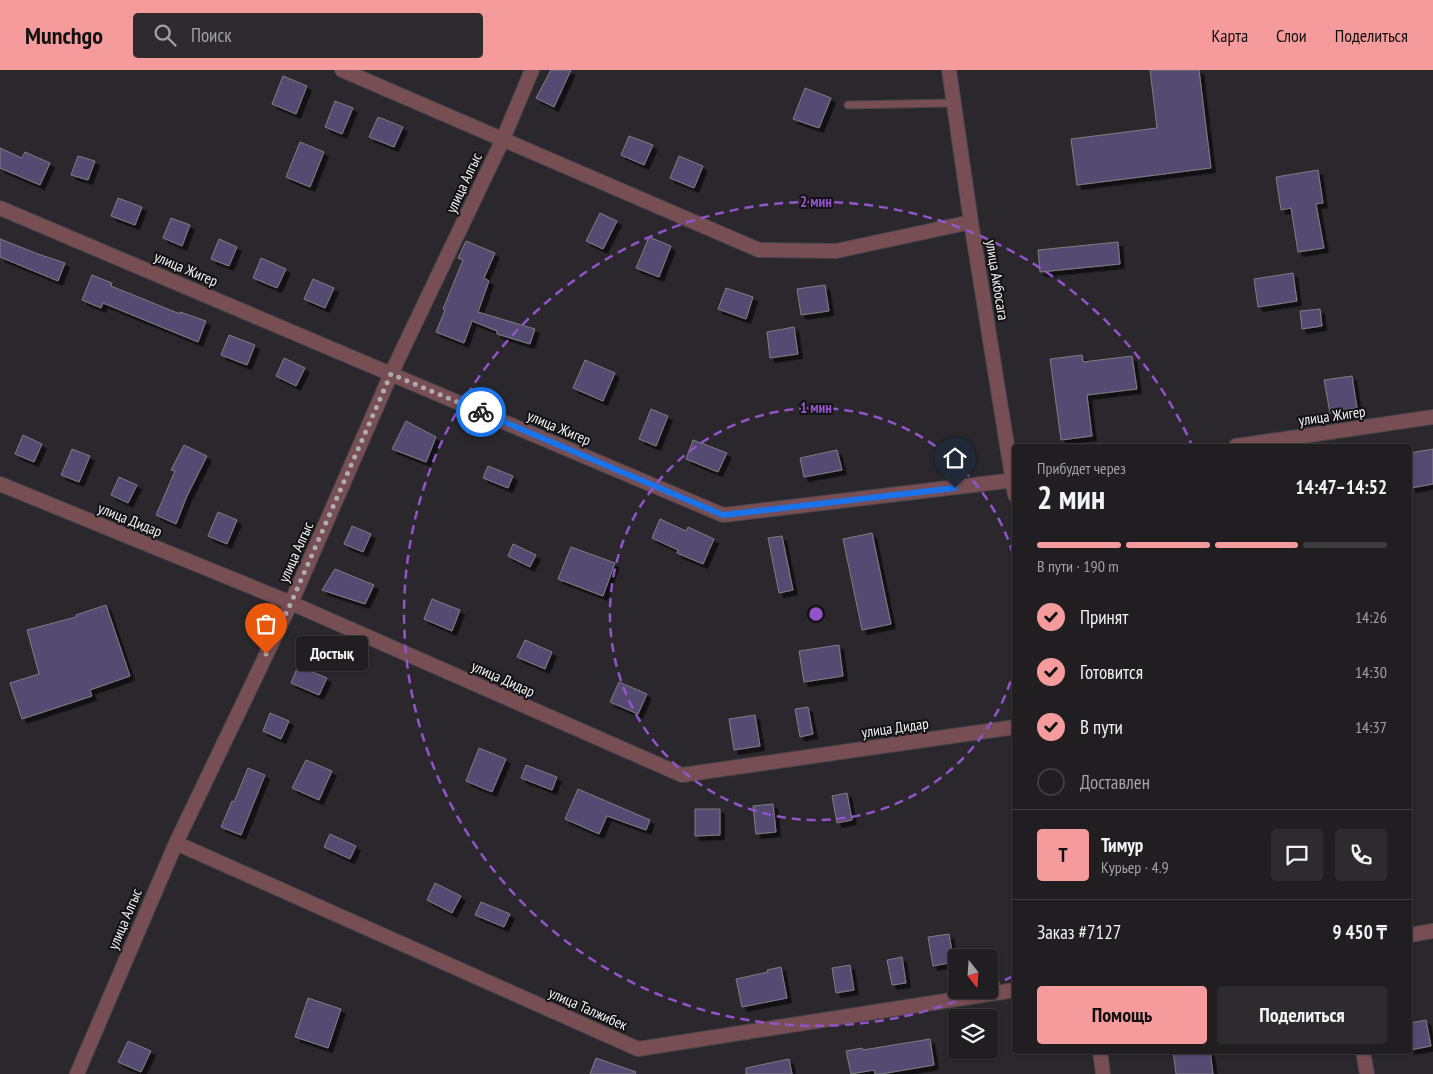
<!DOCTYPE html>
<html lang="ru">
<head>
<meta charset="utf-8">
<style>
  :root { --surface:#201e21; --page:#2d2b2e; --text:#f1f3f6; --muted:#a2a2a5; --line:#3d3c3f; --accent:#f59b9b }
  body { margin:0; font-family:"PT Sans Narrow",sans-serif; background:var(--page); color:var(--text); height:100vh; display:flex; flex-direction:column; font-size:19px; white-space:nowrap }
  * { box-sizing:border-box; margin:0 }
  p { font-size:16px; color:var(--muted) }
  .icon { flex:none; width:28px; height:28px; fill:none; stroke:currentColor; stroke-width:2; stroke-linecap:round; stroke-linejoin:round }
  .map { position:relative; flex:1; overflow:hidden }
  .sheet { position:absolute; left:1012px; top:374px; width:400px; height:610px; display:flex; flex-direction:column; background:var(--surface); border-radius:5px; box-shadow:0 1px 4px #0004,0 0 0 1px var(--line) }
  .sheet>* { flex:none }
  .needle { width:32px; rotate:163deg }
  .fabs { position:absolute; left:948px; top:879px; display:grid; gap:10px }
  .fabs a { display:grid; place-items:center; width:50px; height:50px; border-radius:5px; background:var(--surface); box-shadow:0 1px 4px #0004,0 0 0 1px var(--line); font-size:25px }
  .pin { position:absolute; display:grid; place-items:center; width:42px; height:42px; color:#fff; margin:-51px -21px; border-radius:50% 50% 50% 0; rotate:-45deg; box-shadow:0 0 5px #0007 }
  .pin .icon { rotate:45deg }
  .courier { position:absolute; display:grid; place-items:center; width:50px; height:50px; margin:-25px; border:4px solid #1a73e8; border-radius:50%; background:#fff; color:#222; box-shadow:0 1px 6px #0007 }
  .bubble { position:absolute; height:35px; border-radius:5px; background:var(--surface); box-shadow:0 1px 4px #0004,0 0 0 1px var(--line); font-size:16px; font-weight:600; line-height:35px; text-align:center }
  .head em { font-style:normal; font-weight:600 }
  .head div { display:flex; flex-direction:column-reverse }
  .head { display:flex; align-items:center; justify-content:space-between; height:85px; padding:0 25px }
  h1 { font-size:32px; font-weight:600; line-height:38px }
  .bar { display:grid; grid-template-columns:repeat(4,1fr); gap:8px 5px; align-content:center; height:60px; padding:0 25px }
  .bar i { height:6px; border-radius:4px; background:var(--line) }
  .bar .selected { background:var(--accent) }
  .bar p { grid-column:span 4 }
  .line { display:flex; align-items:center; gap:12px; padding:0 25px; border-top:1px solid var(--line) }
  .line div { flex:1 }
  .round { display:grid; place-items:center; flex:none; width:52px; height:52px; border-radius:5px; background:var(--page) }
  ol { padding:0 25px; list-style:none }
  li { display:flex; align-items:center; gap:15px; height:55px }
  li p { margin-inline-start:auto }
  li .icon { padding:5px; border-radius:50%; background:var(--accent); color:#111; stroke-width:4 }
  li:last-child { color:var(--muted) }
  li i { width:28px; height:28px; border:2px solid var(--line); border-radius:50% }
  .cta { display:flex; gap:10px; margin-top:auto; padding:10px 25px }
  .cta a { flex:1; height:58px; border-radius:5px; background:var(--accent); color:#111; font-size:20px; font-weight:600; line-height:58px; text-align:center }
  .cta a+a { background:var(--page); color:var(--text) }
  header { display:flex; align-items:center; gap:30px; box-sizing:border-box; height:70px; padding:0 25px; background:var(--accent); color:#111 }
  header strong { font-size:24px }
  nav { display:flex; gap:28px; margin-inline-start:auto; font-size:18px }
  .search { width:350px; height:45px; background:var(--page); display:flex; align-items:center; gap:12px; box-sizing:border-box; padding:0 18px; border-radius:5px; color:var(--muted); font-size:19px }
  .map>svg:first-child { display:block }
  .building { fill:#554c72; stroke:#7e7d81; filter:url(#shadow) }
  .lines { fill:none; stroke-linecap:round; stroke-linejoin:round }
  .lane-casing { stroke:#464548; stroke-width:9 }
  .street-casing { stroke:#464548; stroke-width:16 }
  .lane { stroke:#774e53; stroke-width:7 }
  .street { stroke:#774e53; stroke-width:14 }
  .done { stroke:#adadaf; stroke-width:5; stroke-dasharray:0 9 }
  .route { stroke:#1a73e8; stroke-width:6 }
  .ring { fill:none; stroke:#9354ca; stroke-width:2.5; stroke-dasharray:9 6 }
  .labels { text-anchor:middle; stroke-width:4; stroke-linejoin:round; paint-order:stroke }
  .street-label { font-size:15px; fill:#f4f4f6; stroke:#121113 }
  .centre { fill:#9354ca; stroke:#121113; stroke-width:2.5 }
  .ring-label { font-size:15px; text-anchor:middle; font-weight:bold; fill:#9354ca; stroke:#121113; stroke-width:4; stroke-linejoin:round; paint-order:stroke }
</style>
</head>
<body>
<header>
<strong>Munchgo</strong>
<div class="search"><svg class="icon" aria-label="search" viewBox="0 0 24 24"><circle cx="10" cy="10" r="6"/><path d="M15 15l6 6"/></svg>Поиск</div>
<nav><a>Карта</a><a>Слои</a><a>Поделиться</a></nav>
</header>
<div class="map">
<svg width="1433" height="1004" viewBox="0 0 1433 1004">
  <defs>
    <filter id="shadow"><feDropShadow dx="4.5" dy="4.5" stdDeviation="0" flood-color="#0009"/></filter>
  </defs>
  <rect width="100%" height="100%" fill="#2a282c"/>
  <path class="building" d="M551 0H571L554 37 536 28Z
    M1150 0H1199L1211 98 1077 115 1071 69 1157 58Z
    M283 6 307 16 296 44 272 34Z
    M805 18 831 28 819 58 793 49Z
    M335 31 353 38 342 64 325 57Z
    M378 47 403 57 394 77 369 67Z
    M629 66 653 75 644 95 621 85Z
    M300 72 324 82 310 117 286 107Z
    M0 78 22 88 25 82 50 93 40 115 0 98Z
    M78 86 95 91 88 110 71 105Z
    M679 86 703 96 694 118 670 108Z
    M1318 100 1323 133 1316 134 1324 178 1298 182 1291 138 1281 140 1276 107Z
    M118 128 142 137 135 155 111 146Z
    M600 143 617 151 603 179 586 171Z
    M171 148 190 155 182 176 163 168Z
    M649 167 671 176 659 207 636 198Z
    M0 169 38 184 65 193 58 211 0 187Z
    M219 169 237 177 229 196 211 189Z
    M466 171 495 183 484 208 489 211 478 242 535 259 530 274 497 264V261L472 251 464 273 436 262 445 240 443 239 463 190 458 188Z
    M1118 172 1120 194 1040 202 1038 180Z
    M261 188 286 199 277 218 253 208Z
    M1293 203 1297 231 1258 237 1254 209Z
    M92 205 112 213 111 216 180 244V242L206 251 198 272 103 233 101 238 82 230Z
    M313 209 334 218 325 238 304 229Z
    M825 215 829 241 801 245 797 219Z
    M726 218 753 227 746 249 718 239Z
    M1320 239 1322 256 1302 259 1300 241Z
    M794 257 798 284 770 288 767 262Z
    M229 265 255 275 247 295 221 285Z
    M1082 285 1083 292 1132 286 1137 319 1087 325 1092 366 1061 370 1050 289Z
    M284 288 305 298 296 316 276 306Z
    M585 290 615 303 603 331 573 318Z
    M1352 306 1357 338 1330 343 1324 310Z
    M651 339 668 346 656 376 639 369Z
    M406 351 436 367 426 392 392 379Z
    M23 365 42 374 34 392 15 384Z
    M693 370 727 383 718 402 686 389Z
    M184 375 207 386 187 426 176 454 156 445 175 401 171 400Z
    M72 379 90 386 79 412 61 405Z
    M1433 379V414L1411 418 1410 383Z
    M837 380 842 400 804 407 800 388Z
    M488 396 513 406 508 418 483 408Z
    M119 407 137 415 128 433 111 425Z
    M218 442 237 450 227 474 208 466Z
    M660 449 686 461 688 457 714 469 703 494 677 483 678 480 652 468Z
    M352 456 371 464 363 482 344 474Z
    M872 463 891 554 862 560 843 469Z
    M782 466 793 520 779 523 768 468Z
    M513 474 536 485 530 497 508 486Z
    M571 477 615 493 603 526 558 509Z
    M335 499 374 515 365 534 322 520Z
    M432 529 460 540 452 561 424 549Z
    M106 535 130 606 90 620 92 626 22 649 10 613 39 604 27 560 76 547V545Z
    M525 570 552 582 545 599 517 587Z
    M839 575 843 606 804 612 799 581Z
    M298 596 327 608 319 625 291 613Z
    M619 612 647 624 638 644 610 632Z
    M808 637 813 664 800 667 795 639Z
    M270 643 289 651 281 669 263 661Z
    M755 645 760 676 734 680 729 649Z
    M479 678 506 689 492 722 466 711Z
    M306 690 332 701 319 730 292 718Z
    M526 695 557 707 552 720 521 708Z
    M248 698 265 705 241 765 221 757 232 731 234 732Z
    M578 719 650 750 646 760 607 746 599 764 565 749Z
    M847 723 852 750 837 753 832 726Z
    M773 734 776 762 756 764 753 736Z
    M695 739H720V765L695 766Z
    M330 764 356 776 350 789 324 777Z
    M435 813 461 826 452 843 427 830Z
    M481 832 510 844 504 857 475 845Z
    M949 864 954 892 933 896 928 867Z
    M902 887 906 913 892 915 887 890Z
    M850 895 854 920 836 923 832 898Z
    M781 897 787 928 742 937 736 909 768 902 767 900Z
    M308 928 341 939 328 978 295 967Z
    M1426 950 1431 976 1410 980V953Z
    M930 969 934 995 881 1004H875L874 1000 851 1004 846 981 862 978 863 980Z
    M128 971 151 981 141 1002 118 992Z
    M1173 981H1210L1213 1004H1176Z
    M596 988 636 1002 635 1004H590Z
    M789 989 792 1004H746V998Z"/>
  <g class="lines">
    <g class="lane-casing">
      <path id="lane" d="M848 35 953 33"/>
    </g>
    <g class="street-casing">
      <path id="street" d="M342 0 759 180 836 181 971 152
        M949 0 971 152 1015 425
        M0 138 723 445 1015 410
        M1236 376 1433 347
        M0 414 291 533 682 705 1015 657
        M176 773 638 979 1015 920
        M1410 865 1433 861
        M1100 981 1103 1004
        M1363 981 1367 1004
        M77 1004 176 773 291 533 391 304 503 69 532 0"/>
    </g>
    <use href="#lane" class="lane"/>
    <use href="#street" class="street"/>
  </g>
  <g class="lines">
    <path class="done" d="M266 584 291 533 391 304 481 342"/>
    <path class="route" d="M481 342 723 445 955 418"/>
  </g>
  <g class="ring">
    <path d="M1015 597A206 206 0 1 1 1015 491"/>
    <path d="M1013 906A412 412 0 0 1 990 917M984 920A412 412 0 1 1 1191 373"/>
  </g>
  <g class="labels">
    <g class="street-label">
      <text transform="translate(464 113) rotate(-65)" y="5">улица Алгыс</text>
      <text transform="translate(186 199) rotate(23)" y="5">улица Жигер</text>
      <text transform="translate(997 210) rotate(81)" y="5">улица Акбосага</text>
      <text transform="translate(1332 346) rotate(-8)" y="5">улица Жигер</text>
      <text transform="translate(559 358) rotate(23)" y="5">улица Жигер</text>
      <text transform="translate(130 450) rotate(22)" y="5">улица Дидар</text>
      <text transform="translate(296 482) rotate(-66)" y="5">улица Алгыс</text>
      <text transform="translate(503 609) rotate(24)" y="5">улица Дидар</text>
      <text transform="translate(895 658) rotate(-8)" y="5">улица Дидар</text>
      <text transform="translate(125 849) rotate(-67)" y="5">улица Алгыс</text>
      <text transform="translate(588 939) rotate(24)" y="5">улица Талжибек</text>
    </g>
  </g>
  <circle cx="816" cy="544" r="8" class="centre"/>
  <g class="ring-label">
    <text x="816" y="137">2 мин</text>
    <text x="816" y="343">1 мин</text>
  </g>
</svg>
<div class="fabs">
<a><svg class="needle" viewBox="-14 -14 28 28"><path d="M0-13l5 13h-10z" fill="#e53935"/><path d="M0 13l5-13h-10z" fill="#a2a2a5"/></svg></a>
<a><svg class="icon" aria-label="layers" viewBox="0 0 24 24"><path d="M12 4l9 5-9 5-9-5zM3 14l9 5 9-5"/></svg></a>
</div>
<div class="pin" style="left:266px;top:584px;background:#ea580c"><svg class="icon" aria-label="bag" viewBox="0 0 24 24"><path d="M5 8h14l-1 12H6zM9 8a3 3 0 0 1 6 0"/></svg></div>
<div class="pin" style="left:955px;top:418px;background:#1f2937"><svg class="icon" aria-label="home" viewBox="0 0 24 24"><path d="M3 11l9-7 9 7M6 9v11h12V9"/></svg></div>
<div class="courier" style="left:481px;top:342px"><svg class="icon" aria-label="bike" viewBox="0 0 24 24"><circle cx="6" cy="16" r="4"/><circle cx="18" cy="16" r="4"/><path d="M6 16l4-8h5l3 8M10 8l3 8H6M13 5h3"/></svg></div>
<div class="bubble" style="left:296px;top:566px;width:72px">Достық</div>
<section class="sheet">
<div class="head"><div><h1>2 мин</h1><p>Прибудет через</p></div><em>14:47–14:52</em></div>
<div class="bar"><i class="selected"></i><i class="selected"></i><i class="selected"></i><i></i><p>В пути · 190 m</p></div>
<ol>
<li><svg class="icon" aria-label="check" viewBox="0 0 24 24"><path d="M5 12l5 5 9-10"/></svg>Принят<p>14:26</p></li>
<li><svg class="icon" aria-label="check" viewBox="0 0 24 24"><path d="M5 12l5 5 9-10"/></svg>Готовится<p>14:30</p></li>
<li><svg class="icon" aria-label="check" viewBox="0 0 24 24"><path d="M5 12l5 5 9-10"/></svg>В пути<p>14:37</p></li>
<li><i></i>Доставлен</li>
</ol>
<div class="line" style="height:90px"><b class="round" style="background:var(--accent);color:#111">Т</b><div><b>Тимур</b><p>Курьер · 4.9</p></div><a class="round"><svg class="icon" aria-label="chat" viewBox="0 0 24 24"><path d="M4 5h16v11H9l-5 4z"/></svg></a><a class="round"><svg class="icon" aria-label="phone" viewBox="0 0 24 24"><path d="M5 4h4l2 5-3 2q2 4 5 5l2-3 5 2v4C11 20 4 13 5 4z"/></svg></a></div>
<div class="line" style="height:65px"><div>Заказ #7127</div><b>9 450 ₸</b></div>
<div class="cta"><a>Помощь</a><a>Поделиться</a></div>
</section>
</div>
</body>
</html>
